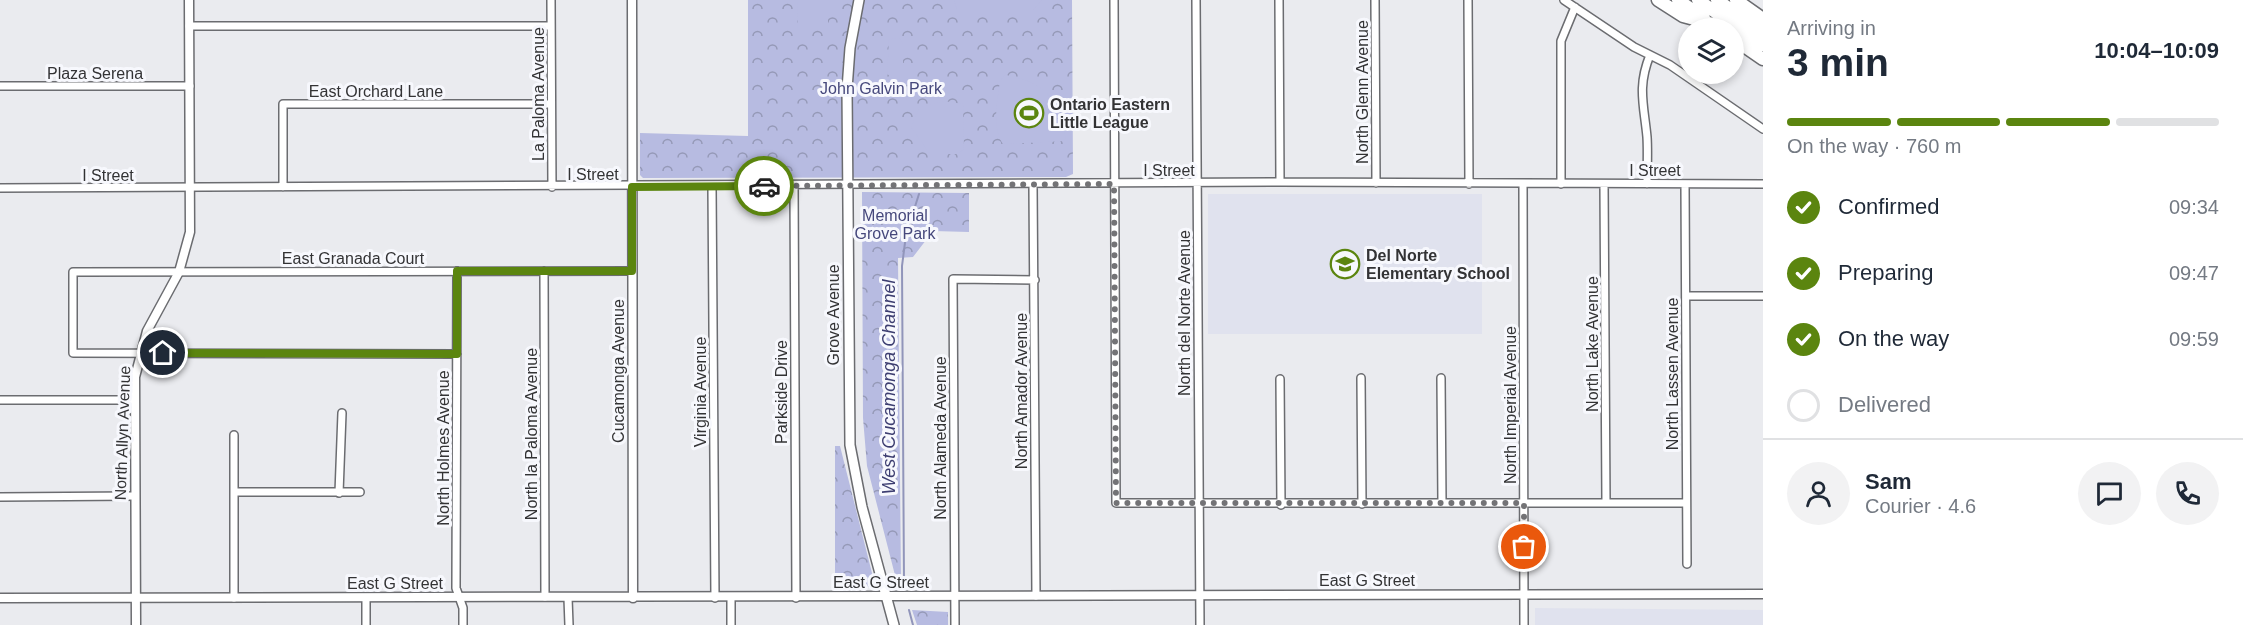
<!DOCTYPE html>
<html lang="en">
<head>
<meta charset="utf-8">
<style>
  :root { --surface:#fff; --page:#f2f2f3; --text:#1f2937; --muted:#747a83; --line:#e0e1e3; --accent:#5b850f }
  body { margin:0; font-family:Helvetica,sans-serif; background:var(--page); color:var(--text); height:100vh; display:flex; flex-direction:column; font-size:22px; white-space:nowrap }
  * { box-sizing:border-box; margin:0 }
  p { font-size:20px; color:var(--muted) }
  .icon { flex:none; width:33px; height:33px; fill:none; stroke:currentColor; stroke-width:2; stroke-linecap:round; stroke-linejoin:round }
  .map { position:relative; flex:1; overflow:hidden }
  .details { display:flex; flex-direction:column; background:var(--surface); width:480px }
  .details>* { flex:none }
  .fabs { position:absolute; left:1678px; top:18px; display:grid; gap:12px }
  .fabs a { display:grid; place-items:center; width:66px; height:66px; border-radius:50%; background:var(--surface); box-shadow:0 3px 9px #0003; font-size:30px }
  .pin { position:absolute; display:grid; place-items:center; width:51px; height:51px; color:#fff; margin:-26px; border:3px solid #fff; border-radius:50%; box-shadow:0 2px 6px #0007 }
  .courier { position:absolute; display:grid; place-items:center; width:60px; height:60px; margin:-30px; border:4px solid #5b850f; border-radius:50%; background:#fff; color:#222; box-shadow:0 2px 8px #0007 }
  .head em { font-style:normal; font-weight:700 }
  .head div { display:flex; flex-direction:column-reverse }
  .head { display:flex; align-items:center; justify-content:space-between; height:102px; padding:0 24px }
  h1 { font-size:39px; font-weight:700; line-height:45px }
  .bar { display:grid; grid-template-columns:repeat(4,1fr); gap:9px 6px; align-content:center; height:72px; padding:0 24px }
  .bar i { height:8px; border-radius:4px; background:var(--line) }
  .bar .active { background:var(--accent) }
  .bar p { grid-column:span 4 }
  .line { display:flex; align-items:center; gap:15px; padding:0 24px; border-top:2px solid var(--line) }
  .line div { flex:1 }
  .round { display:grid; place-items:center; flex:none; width:63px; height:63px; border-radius:32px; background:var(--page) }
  ol { padding:0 24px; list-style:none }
  li { display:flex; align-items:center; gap:18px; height:66px }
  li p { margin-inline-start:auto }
  li .icon { padding:6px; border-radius:50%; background:var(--accent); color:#fff; stroke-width:4 }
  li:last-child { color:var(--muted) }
  li i { width:33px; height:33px; border:3px solid var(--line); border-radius:50% }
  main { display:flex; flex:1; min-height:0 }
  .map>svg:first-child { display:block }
  .built { fill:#e0e2ee }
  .park { fill:url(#park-crowns) }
  .garden { fill:#b7bbe1 }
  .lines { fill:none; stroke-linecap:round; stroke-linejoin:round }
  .stream { stroke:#9195ba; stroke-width:2 }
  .minor-casing { stroke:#6b6c70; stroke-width:10 }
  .tertiary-casing { stroke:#6b6c70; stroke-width:11 }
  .secondary-casing { stroke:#6b6c70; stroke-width:12 }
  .motorway-casing { stroke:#6b6c70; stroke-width:15 }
  .minor { stroke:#fff; stroke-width:7 }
  .tertiary { stroke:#fff; stroke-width:8 }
  .secondary { stroke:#fff; stroke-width:9 }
  .motorway { stroke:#fff; stroke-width:12 }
  .done { stroke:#737376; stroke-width:6; stroke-dasharray:0 10.8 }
  .route { stroke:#5b850f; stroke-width:8 }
  .labels { text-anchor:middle; stroke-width:6; stroke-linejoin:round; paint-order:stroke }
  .street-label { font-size:16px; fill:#333335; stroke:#f7f8fd }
  .park-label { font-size:16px; fill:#46487c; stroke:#f7f8fd }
  .poi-label { font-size:16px; font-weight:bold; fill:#333335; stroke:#f7f8fd; text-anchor:start }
  .water-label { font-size:18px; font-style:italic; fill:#3d3e71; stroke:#f7f8fd }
</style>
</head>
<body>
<main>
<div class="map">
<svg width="1763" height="625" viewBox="0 0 1763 625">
  <defs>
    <pattern id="park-crowns" width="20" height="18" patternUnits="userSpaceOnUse" patternTransform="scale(1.5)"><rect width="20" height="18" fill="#b7bbe1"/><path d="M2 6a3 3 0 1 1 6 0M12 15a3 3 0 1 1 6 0" fill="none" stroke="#9599b7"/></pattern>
  </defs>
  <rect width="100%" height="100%" fill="#eaebef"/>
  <path class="built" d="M1208 194H1482V334H1208Z
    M1535 608 1763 610V625H1535Z"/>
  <path class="park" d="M748 0H1072L1073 174 1066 177 643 178 640 175V133L748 136Z
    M862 192 969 193V232L933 231 913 257 898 258 901 583H897L867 466 863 418Z
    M835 446H840L874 581 870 587 835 586Z
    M912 610 948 612V625H917Z"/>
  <path class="garden" d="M797 0H828V30H798Z
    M954 0H1042L1033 10H957Z
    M895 38 900 39 903 45V73L896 80 887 74 889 40Z
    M1006 75C1047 83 1060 100 1066 141L1003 144C991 127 998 99 1000 80Z
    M944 101 963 104 964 148 959 154H930L911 127 920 107Z"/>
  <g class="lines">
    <path class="stream" d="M904 583 902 266 906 235 919 194
      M909 610 913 625"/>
    <g class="minor-casing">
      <path id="minor" d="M551 0 552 187
        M1114 0 1116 503H1686
        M1196 0 1200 625
        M1279 0 1280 182
        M1375 0 1376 183
        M1468 0 1469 184
        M1564 0 1634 47 1670 65 1763 129
        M189 26H551
        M0 86H190
        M1523 184 1524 625
        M1561 184V41L1575 7
        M1604 184 1606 503
        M1647 184C1647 169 1648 153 1647 137 1644 105 1637 87 1650 55
        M1685 184 1687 564
        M794 186 796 598
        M1033 186 1036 596
        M283 187V104H551
        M712 187 715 598
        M0 188 1280 182 1763 184
        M457 271 456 588 463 608V625
        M544 271 545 597
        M1686 296H1763
        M457 354 73 353V272L632 271
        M1361 378 1362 504
        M1441 378 1442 503
        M1280 379 1281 505
        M0 400H134
        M235 492H360
        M339 493 342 413
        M0 497 134 496
        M234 598V435
        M568 598 569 625
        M731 598V625
        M366 625V598
        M955 625 953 279 1035 280"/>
    </g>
    <g class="tertiary-casing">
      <path id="tertiary" d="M632 0 633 598
        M0 598 1763 594
        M136 625 135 377 147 331 179 272 190 232 189 0"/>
    </g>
    <g class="secondary-casing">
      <path id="secondary" d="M859 0 850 48 847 89 850 445 862 507 894 625"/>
    </g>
    <g class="motorway-casing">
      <path id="motorway" d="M1658 0 1683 16 1713 24
        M1678 0 1704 18
        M1698 0 1763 45
        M1717 0 1763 32
        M1736 0 1763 19
        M1734 39 1763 59"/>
    </g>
    <use href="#minor" class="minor"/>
    <use href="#tertiary" class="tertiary"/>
    <use href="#secondary" class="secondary"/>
    <use href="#motorway" class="motorway"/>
  </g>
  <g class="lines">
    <path class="done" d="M764 186 1114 184 1116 503H1524V547"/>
    <path class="route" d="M163 353 457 354V271H632V187L764 186"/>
  </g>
  <defs>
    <g id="stadium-ring" transform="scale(1.5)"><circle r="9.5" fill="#f7f8fd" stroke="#5b850f" stroke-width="1.5"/><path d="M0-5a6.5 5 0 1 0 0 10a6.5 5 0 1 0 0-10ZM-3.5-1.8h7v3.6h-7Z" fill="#5b850f"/></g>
    <g id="school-ring" transform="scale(1.5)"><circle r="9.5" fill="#f7f8fd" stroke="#5b850f" stroke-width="1.5"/><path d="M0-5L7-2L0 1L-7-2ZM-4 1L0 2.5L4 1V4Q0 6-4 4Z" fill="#5b850f"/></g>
  </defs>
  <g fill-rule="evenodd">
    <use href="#stadium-ring" x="1029" y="113"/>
    <use href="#school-ring" x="1345" y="264"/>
  </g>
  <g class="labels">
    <g class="street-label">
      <text x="95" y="79">Plaza Serena</text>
      <text x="376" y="97">East Orchard Lane</text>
      <text transform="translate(1362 92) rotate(-90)" y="6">North Glenn Avenue</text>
      <text transform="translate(538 94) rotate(-90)" y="6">La Paloma Avenue</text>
      <text x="1169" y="176">I Street</text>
      <text x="1655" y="176">I Street</text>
      <text x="593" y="180">I Street</text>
      <text x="108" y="181">I Street</text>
      <text x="353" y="264">East Granada Court</text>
      <text transform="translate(1184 313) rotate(-90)" y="6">North del Norte Avenue</text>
      <text transform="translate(833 315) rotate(-90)" y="6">Grove Avenue</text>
      <text transform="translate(1592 344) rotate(-90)" y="6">North Lake Avenue</text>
      <text transform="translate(618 371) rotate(-90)" y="6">Cucamonga Avenue</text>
      <text transform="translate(1672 374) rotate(-90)" y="6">North Lassen Avenue</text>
      <text transform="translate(1021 391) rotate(-90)" y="6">North Amador Avenue</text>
      <text transform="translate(700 392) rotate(-90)" y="6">Virginia Avenue</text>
      <text transform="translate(781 392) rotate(-90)" y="6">Parkside Drive</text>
      <text transform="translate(1510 405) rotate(-90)" y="6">North Imperial Avenue</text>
      <text transform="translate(122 433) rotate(-88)" y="6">North Allyn Avenue</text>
      <text transform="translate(531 434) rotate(-90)" y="6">North la Paloma Avenue</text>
      <text transform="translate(940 438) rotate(-90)" y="6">North Alameda Avenue</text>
      <text transform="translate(443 448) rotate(-90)" y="6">North Holmes Avenue</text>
      <text x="1367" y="586">East G Street</text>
      <text x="881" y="588">East G Street</text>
      <text x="395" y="589">East G Street</text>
    </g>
    <g class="park-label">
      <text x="881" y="94">John Galvin Park</text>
      <text x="895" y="221">Memorial<tspan x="895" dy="18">Grove Park</tspan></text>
    </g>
    <g class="poi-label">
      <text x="1050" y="110">Ontario Eastern<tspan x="1050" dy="18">Little League</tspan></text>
      <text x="1366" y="261">Del Norte<tspan x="1366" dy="18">Elementary School</tspan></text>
    </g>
    <g class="water-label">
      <text transform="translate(889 387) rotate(-90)" y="6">West Cucamonga Channel</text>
    </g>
  </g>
</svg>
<div class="fabs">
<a><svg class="icon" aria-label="layers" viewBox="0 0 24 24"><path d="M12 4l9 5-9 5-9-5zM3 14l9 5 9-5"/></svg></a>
</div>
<div class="pin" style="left:1524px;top:547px;background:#ea580c"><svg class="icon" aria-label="bag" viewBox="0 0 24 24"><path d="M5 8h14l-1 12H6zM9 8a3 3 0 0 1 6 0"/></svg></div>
<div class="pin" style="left:163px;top:353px;background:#1f2937"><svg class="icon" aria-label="home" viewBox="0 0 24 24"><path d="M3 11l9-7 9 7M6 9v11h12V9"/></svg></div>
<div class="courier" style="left:764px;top:186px"><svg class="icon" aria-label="car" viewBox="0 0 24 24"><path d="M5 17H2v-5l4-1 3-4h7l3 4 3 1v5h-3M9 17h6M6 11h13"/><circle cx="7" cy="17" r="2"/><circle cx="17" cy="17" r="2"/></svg></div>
</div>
<section class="details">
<div class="head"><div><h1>3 min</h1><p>Arriving in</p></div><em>10:04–10:09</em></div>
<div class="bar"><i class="active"></i><i class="active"></i><i class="active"></i><i></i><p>On the way · 760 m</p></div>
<ol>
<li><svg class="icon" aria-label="check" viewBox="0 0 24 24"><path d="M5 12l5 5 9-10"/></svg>Confirmed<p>09:34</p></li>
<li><svg class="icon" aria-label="check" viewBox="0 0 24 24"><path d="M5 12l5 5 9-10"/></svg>Preparing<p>09:47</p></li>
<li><svg class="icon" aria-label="check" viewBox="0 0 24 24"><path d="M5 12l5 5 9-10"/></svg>On the way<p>09:59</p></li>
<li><i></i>Delivered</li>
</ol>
<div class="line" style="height:108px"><a class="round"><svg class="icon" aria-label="person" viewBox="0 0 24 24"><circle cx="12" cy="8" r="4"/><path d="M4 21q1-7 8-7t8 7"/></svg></a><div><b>Sam</b><p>Courier · 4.6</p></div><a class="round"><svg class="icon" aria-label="chat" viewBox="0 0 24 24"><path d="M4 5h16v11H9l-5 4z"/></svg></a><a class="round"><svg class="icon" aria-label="phone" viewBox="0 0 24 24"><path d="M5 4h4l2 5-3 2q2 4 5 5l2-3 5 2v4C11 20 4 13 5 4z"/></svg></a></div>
</section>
</main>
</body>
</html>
